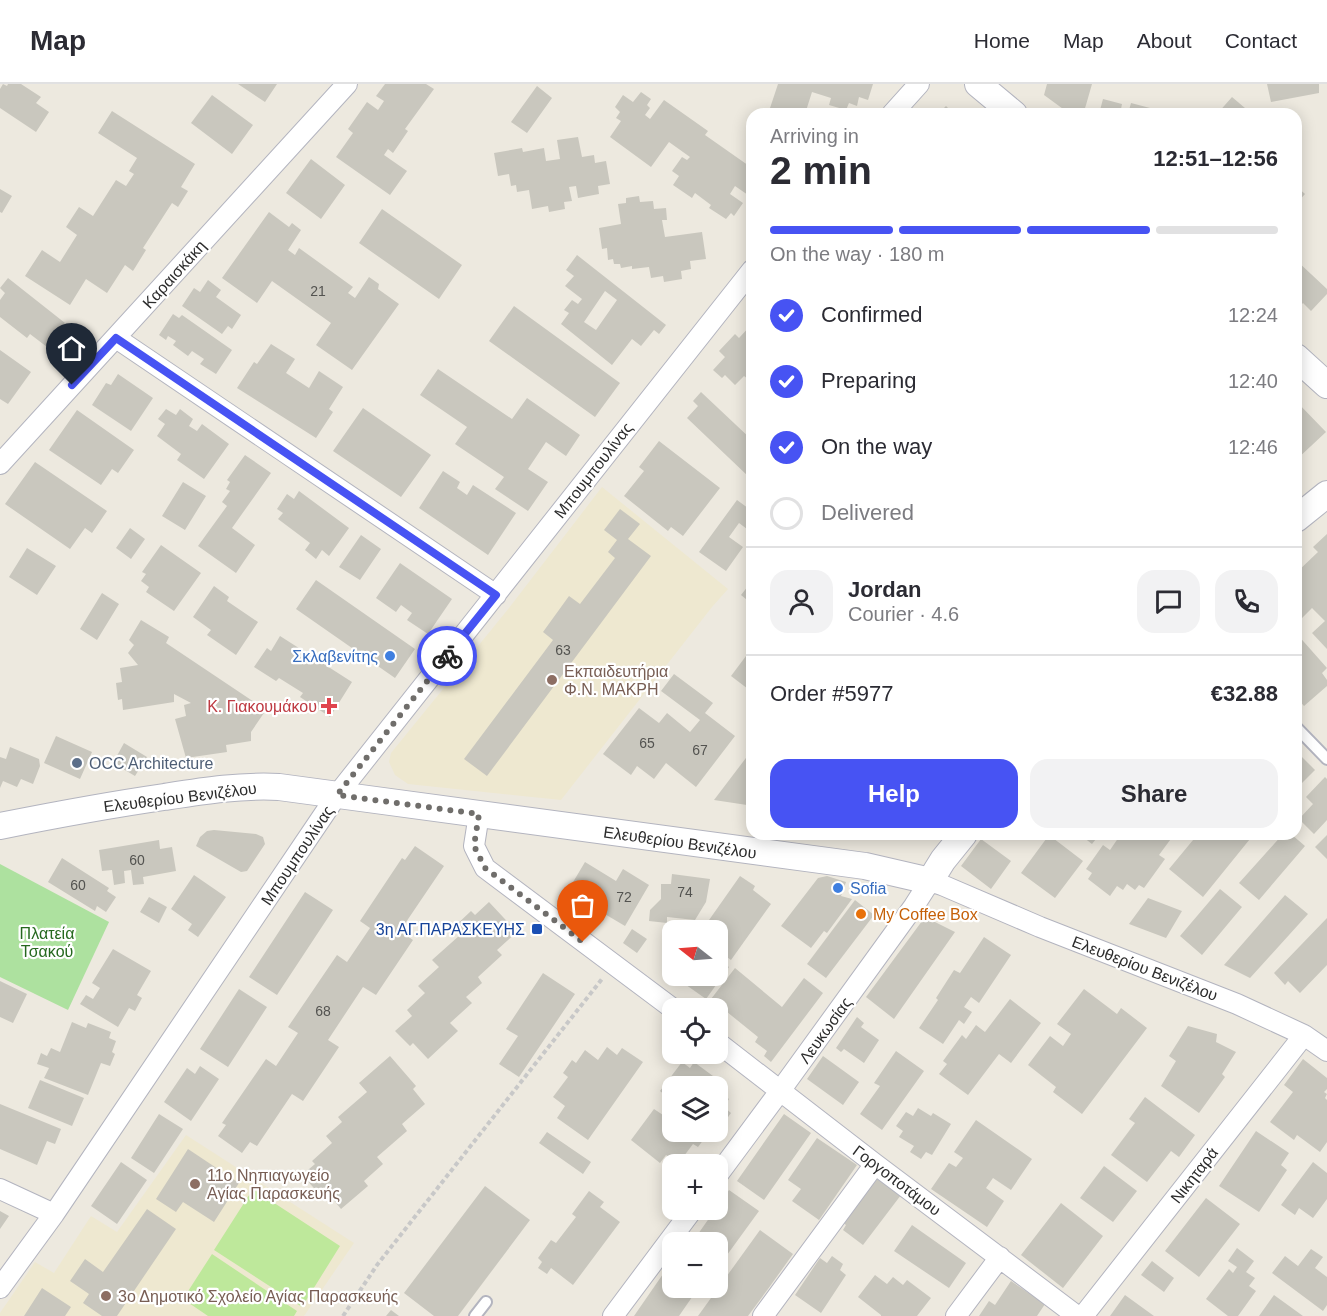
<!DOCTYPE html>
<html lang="en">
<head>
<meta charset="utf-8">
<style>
  :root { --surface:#fff; --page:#f2f2f3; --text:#2b2b33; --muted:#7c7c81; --line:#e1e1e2; --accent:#4753f3 }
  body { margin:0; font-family:Helvetica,sans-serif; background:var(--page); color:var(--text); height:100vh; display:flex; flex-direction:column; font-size:22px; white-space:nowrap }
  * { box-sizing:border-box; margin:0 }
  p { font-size:20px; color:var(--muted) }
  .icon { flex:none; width:33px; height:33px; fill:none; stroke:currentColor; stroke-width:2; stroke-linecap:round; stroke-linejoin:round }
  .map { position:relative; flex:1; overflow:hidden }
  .details { position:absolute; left:746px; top:24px; width:556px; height:732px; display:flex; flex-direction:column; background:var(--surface); border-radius:18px; box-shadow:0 3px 15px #0003 }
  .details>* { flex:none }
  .needle { width:39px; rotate:287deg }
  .fabs { position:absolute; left:662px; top:836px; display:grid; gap:12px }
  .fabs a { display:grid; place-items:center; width:66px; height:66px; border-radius:12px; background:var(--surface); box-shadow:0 3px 15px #0003; font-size:30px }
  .pin { position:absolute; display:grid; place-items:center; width:51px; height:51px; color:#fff; margin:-62px -26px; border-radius:50% 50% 50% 0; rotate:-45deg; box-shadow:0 0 6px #0007 }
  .pin .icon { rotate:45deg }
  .courier { position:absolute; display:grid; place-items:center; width:60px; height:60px; margin:-30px; border:4px solid #4753f3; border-radius:50%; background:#fff; color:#222; box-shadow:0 2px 8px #0007 }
  .overview em { font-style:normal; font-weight:800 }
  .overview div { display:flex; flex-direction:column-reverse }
  .overview { display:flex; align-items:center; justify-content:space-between; height:102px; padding:0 24px }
  h1 { font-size:39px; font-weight:800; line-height:45px }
  .bar { display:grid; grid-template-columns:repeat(4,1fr); gap:9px 6px; align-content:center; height:72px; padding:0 24px }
  .bar i { height:8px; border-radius:4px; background:var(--line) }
  .bar .active { background:var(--accent) }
  .bar p { grid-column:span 4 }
  .line { display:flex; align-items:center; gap:15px; padding:0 24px; border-top:2px solid var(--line) }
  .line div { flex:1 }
  .round { display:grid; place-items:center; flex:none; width:63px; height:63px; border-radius:18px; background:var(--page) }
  ol { padding:0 24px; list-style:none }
  li { display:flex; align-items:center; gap:18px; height:66px }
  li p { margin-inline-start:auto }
  li .icon { padding:6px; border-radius:50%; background:var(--accent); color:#fff; stroke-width:4 }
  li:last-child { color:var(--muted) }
  li i { width:33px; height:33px; border:3px solid var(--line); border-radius:50% }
  .action { display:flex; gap:12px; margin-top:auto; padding:12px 24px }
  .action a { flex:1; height:69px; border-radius:18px; background:var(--accent); color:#fff; font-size:24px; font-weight:800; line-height:69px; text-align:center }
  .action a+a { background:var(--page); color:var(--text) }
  header { display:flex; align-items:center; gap:36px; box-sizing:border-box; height:84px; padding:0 30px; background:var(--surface); border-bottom:2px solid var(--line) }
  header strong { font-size:28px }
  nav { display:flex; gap:33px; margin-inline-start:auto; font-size:21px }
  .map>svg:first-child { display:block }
  .education { fill:#eee8d0 }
  .green { fill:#ade19f }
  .pitch { fill:#bee89b }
  .building { fill:#c9c7be; fill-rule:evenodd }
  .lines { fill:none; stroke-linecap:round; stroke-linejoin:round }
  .service-casing { stroke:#b3b4bf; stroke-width:14 }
  .minor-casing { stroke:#b3b4bf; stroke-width:22 }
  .tertiary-casing { stroke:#b3b4bf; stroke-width:28 }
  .path { stroke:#c8c8c8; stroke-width:4; stroke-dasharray:4.5 3; stroke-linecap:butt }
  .service { stroke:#fff; stroke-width:10 }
  .minor { stroke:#fff; stroke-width:20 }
  .tertiary { stroke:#fff; stroke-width:26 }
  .done { stroke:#706e6b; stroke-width:6; stroke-dasharray:0 10.8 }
  .route { stroke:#4753f3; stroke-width:8 }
  .shop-dot { fill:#3f7fe0; stroke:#fff; stroke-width:2 }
  .education-dot { fill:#8d6e63; stroke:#fff; stroke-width:2 }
  .health-dot { fill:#e0444e; stroke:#fff; stroke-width:2 }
  .service-dot { fill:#5c6f8a; stroke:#fff; stroke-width:2 }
  .food-dot { fill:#e8710a; stroke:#fff; stroke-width:2 }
  .transit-dot { fill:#1a4fb4; stroke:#fff; stroke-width:2 }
  .labels { text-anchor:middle; stroke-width:4.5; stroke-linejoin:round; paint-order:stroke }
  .number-label { font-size:14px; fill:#535350 }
  .street-label { font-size:16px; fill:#2c2c2c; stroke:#fff }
  .shop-label { font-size:16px; fill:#366cbe; stroke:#fff; text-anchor:end }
  .education-label { font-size:16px; fill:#785e54; stroke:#fff; text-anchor:start }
  .health-label { font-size:16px; fill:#be3a42; stroke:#fff; text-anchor:end }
  .service-label { font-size:16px; fill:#4e5e75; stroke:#fff; text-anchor:start }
  .food-label { font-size:16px; fill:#c56008; stroke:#fff; text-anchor:start }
  .transit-label { font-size:16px; fill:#164399; stroke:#fff; text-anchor:end }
  .park-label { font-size:16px; fill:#25681e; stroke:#fff }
</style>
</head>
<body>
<header>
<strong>Map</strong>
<nav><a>Home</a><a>Map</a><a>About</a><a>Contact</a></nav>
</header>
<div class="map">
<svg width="1327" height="1232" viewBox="0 0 1327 1232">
  <rect width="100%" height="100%" fill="#ede9df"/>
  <path class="education" d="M602 403 728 505 712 523 561 716 408 700 395 691 389 678 391 669 509 524Z
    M186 1051 354 1159 304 1232H0V1229L35 1178 54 1189 91 1132 117 1148Z"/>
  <path class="green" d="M0 780 109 838 68 926 0 893Z"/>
  <path class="pitch" d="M253 1105 340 1162 302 1223 214 1166Z
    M212 1170 297 1227 294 1232H208L183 1215Z"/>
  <path class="building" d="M3 0 7 2 8 0H21L41 13 36 19 49 28 36 48 0 24V5Z
    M238 0H277L265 18Z
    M385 0H426L434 5 405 45 408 47 393 69 388 65 384 71 407 87 390 111 336 73 353 49 348 45 367 18 378 26 384 17 376 12Z
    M778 0H873L868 16 859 13 857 22 849 19 846 26 829 21 831 14 812 8 805 30H768Z
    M1047 0H1092L1086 21 1083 30H1070L1044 11Z
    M1267 0H1319V9L1271 18Z
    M537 2 552 14 527 49 511 38Z
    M641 8 651 15 647 21 650 24 645 31 650 35 664 16 708 47 705 51 752 84V106L748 111 735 102 730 110 743 119 734 132 731 129 726 135 709 124 711 121 695 109 692 114 673 101 679 92 672 87 682 73 687 76 690 73 669 58 651 83 610 53 621 37 616 34 620 28 615 23 623 11 633 18Z
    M212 11 253 41 232 70 191 39Z
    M1232 13 1252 30H1217Z
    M1103 15 1122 20 1120 30H1099Z
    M1131 19 1150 24 1149 30H1128Z
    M946 22 954 30H938Z
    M112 27 195 80 181 103 188 107 178 123 172 119 143 164 146 166 133 187 125 181 107 209 86 195 70 221 25 192 42 166 60 178 77 151 66 143 79 123 93 132 116 96 126 102 134 90 129 87 137 74 98 49Z
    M578 53 582 73 594 71 595 79 606 77 610 100 598 102 599 110 578 114 576 102 569 103 572 117 564 118 565 125 549 128 548 122 532 125 529 106 517 108 516 101 511 102 509 90 498 92 494 69 522 64 523 68 544 64 546 77 560 75 557 56Z
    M311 75 345 101 321 135 286 109Z
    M1296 102 1305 110 1296 120Z
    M0 105 12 112 2 129 0 128Z
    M639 112 640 118 653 117 654 125 666 124 667 136H662L665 153 702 148 706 175 690 177 691 185 681 187 682 195 664 198 663 192 651 194 649 183 632 185V182L621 184 620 180H614L613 175 608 176 607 164 602 165 599 144 621 140 618 120 626 119V114Z
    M382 125 462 181 439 215 359 159Z
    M269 128 289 143 292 139 301 146 288 166 295 171 299 164 353 203 348 209 355 214 369 193 379 200 378 205 399 220 352 286 316 261 331 239 272 197 257 219 222 194Z
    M577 171 666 241 659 250 654 246 641 262 632 255 612 281 561 240 569 229 564 226 572 216 578 220 582 215 565 202 574 192 566 186ZM605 207 617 216 596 246 584 238Z
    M1296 176 1327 205V210L1311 227 1303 219 1299 223 1296 221Z
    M8 194 65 239 47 263 30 250 27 254 0 233V216L5 209 0 204Z
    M208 196 221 206 216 213 241 231 232 245 228 242 222 250 182 222 194 204 200 208Z
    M514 222 620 299 595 333 489 257Z
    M173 230 179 234 182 231 232 266 216 290 200 280 204 275 192 267 188 272 173 261 176 257 168 252 166 256 159 251Z
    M752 240V298L744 292 735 301 725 291 722 294 713 286 725 273 719 267 735 250 739 254Z
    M271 260 295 275 286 289 309 304 319 287 343 303 329 325 333 328 316 354 237 304 254 278 257 280Z
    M0 266 31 288 8 320 0 315Z
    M438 285 512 335 527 314 580 351 566 372 546 358 528 385 548 398 528 427 495 405 504 393 455 360 467 343 420 311Z
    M118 290 153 314 131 347 92 321 106 299 111 301Z
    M701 308 752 356V390L749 393 687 334 698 322 693 317Z
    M1296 317 1326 348 1296 376Z
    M363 324 431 371 401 413 333 367Z
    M166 325 176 331 180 325 193 335 189 342 197 347 202 340 229 360 204 395 177 376 181 370 157 352 165 340 158 335Z
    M77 326 134 366 118 389 112 385 101 401 49 366Z
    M659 357 720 404 683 452 671 443 668 447 624 412 644 387 639 383Z
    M245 371 271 389 232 444 255 461 236 489 198 462 227 422 222 418 230 407 226 405 230 398 227 396Z
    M35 378 107 427 92 449 85 444 70 465 5 420Z
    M443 387 460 398 457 404 467 411 473 401 516 429 488 471 419 424Z
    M183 398 206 412 185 446 162 432Z
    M299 407 349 444 329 472 322 466 316 475 305 466 310 459 278 435 283 429 277 425 287 410 294 415Z
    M737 416 752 427V439L747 445 739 439 729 453 743 463 726 487 699 468Z
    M620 425 640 440 628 455 651 472 487 692 464 675 553 556 543 548 569 512 580 520 615 474 608 468 617 456 604 446Z
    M130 444 145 455 131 475 116 464Z
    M1327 450V565L1312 549 1325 537 1312 524 1300 536 1296 532V489L1318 468 1313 463Z
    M361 451 381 465 360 496 339 483Z
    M161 461 201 489 174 527 146 508 149 503 141 497 146 490 142 488Z
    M27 464 56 482 37 511 9 493Z
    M400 479 452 515 428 550 407 536 412 529 401 521 396 528 376 514Z
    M316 496 415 565 395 594 296 525Z
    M752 497V520L741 511Z
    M214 502 229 513 227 517 258 538 236 571 207 551 211 546 193 533Z
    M102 509 119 520 97 556 80 545Z
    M141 536 169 553 166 559 266 626 251 648V657L226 661 227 668 186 674 175 635 186 632 184 621 191 619 174 610V618L123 626 122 615 118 616 116 599 122 598 120 584 138 581 128 569 134 561 129 556Z
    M1296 549 1327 584 1322 589 1327 596V602L1304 622 1296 613Z
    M280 552 352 598 330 633 300 613 303 609 279 594 276 597 254 583 267 564 271 567Z
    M752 564V608L731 592Z
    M674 590 713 619 705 629 735 652 696 703 666 679 654 695 637 682 631 691 603 670 639 624 659 639 667 629 690 648 700 636 661 607Z
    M56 652 92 668 80 695 44 679Z
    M124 659 147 673 135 692 113 679Z
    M10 663 39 675 40 682 33 700 21 695 17 703 3 697 0 704V673L6 675Z
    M752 666V715L747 721 714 716Z
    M1296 667 1315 686 1296 705Z
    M1325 693 1327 695V736L1314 750 1299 735 1313 720 1306 713Z
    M214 746 256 750 263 753 265 760 247 787 241 788 196 762 200 753 207 747Z
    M1079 750H1100L1092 760Z
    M1121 750H1127L1136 756 1141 750H1170L1173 752 1159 771 1165 775 1144 804 1139 801 1135 806 1127 800 1123 806 1117 802 1110 812 1088 795 1092 789 1086 785 1103 761 1110 766Z
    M1198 750H1254L1203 813 1169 785Z
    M1283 750H1291L1305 762 1259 816 1239 799Z
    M1049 751 1083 777 1055 814 1021 789Z
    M1327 751V775L1315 763Z
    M981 755 1011 777 991 805 961 782Z
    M159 756 160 765 172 763 176 787 143 793 144 800 133 801 131 786 124 787 125 799 114 801 112 786 102 787 99 766Z
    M415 762 444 782 400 847 413 856 376 911 363 903 328 956 339 963 303 1017 292 1010 257 1062 250 1058 242 1069 218 1052 226 1041 222 1039 266 975 276 982 298 949 288 943 337 871 347 878 370 844 360 837 402 774 405 776Z
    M62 774 109 804 107 807 116 813 106 828 97 822 95 827 48 798Z
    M585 778 616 797 623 785 649 801 625 842 598 826 591 838 560 820Z
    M672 790 710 795 706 818 695 836 667 833V839L649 837 650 826 661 815V800H671Z
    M194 791 226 813 198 853 188 846 192 840 171 825Z
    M740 792 755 802 753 806 771 820 731 876 717 866V846H702Z
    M827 792 846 798 841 812 852 815 827 849 824 847 811 864 781 842 818 794Z
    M1220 805 1242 823 1202 871 1180 852Z
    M305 808 333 826 277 911 249 893Z
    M1285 811 1308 830 1250 894 1224 881Z
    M149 813 167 823 159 839 140 828Z
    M1148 814 1182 827 1166 854 1129 840Z
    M855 816 874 831 826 894 807 880Z
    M489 818 517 848 497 866 502 871 478 893 482 899 466 913 472 919 450 939 458 947 428 975 413 959 410 962 395 947 412 932 407 926 425 909 418 902 439 883 432 876 460 851 453 844 471 827 475 831Z
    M925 833 955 848 894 935 866 913Z
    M1327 834V881L1300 909 1288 897 1285 901 1274 889Z
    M632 845 647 855 637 869 623 859Z
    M984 853 1011 871 979 919 971 913 964 923 972 928 964 940 959 936 943 960 919 944 938 916 936 914 954 886 960 889Z
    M113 865 151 887 137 911 142 914 135 927 129 924 118 943 80 920 86 911 93 915 100 904 92 899Z
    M717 874 729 883 706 915 672 891H717Z
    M735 884 782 923 804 894 823 909 771 978 764 972 767 967 755 958 758 953 711 915Z
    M543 889 575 910 519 993 499 980 518 952 506 945Z
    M0 897 27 910 13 939 0 933Z
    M239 905 267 923 228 983 200 965Z
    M1084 905 1117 930 1121 924 1147 944 1082 1030 1053 1008 1056 1003 1028 981 1050 952 1063 962 1071 950 1057 940Z
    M1010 915 1041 939 1011 979 999 970 968 1011 939 990 947 980 943 977 962 951 966 955 976 941 985 948Z
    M857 933 864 939 861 943 879 956 864 979 844 965 841 968 836 964Z
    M72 938 86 944 88 939 111 948 109 954 116 957 112 968 115 970 110 982 101 979 88 1011 44 994 49 984 37 980 41 969 47 972 51 964 60 968Z
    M1188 942 1217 950 1216 958 1236 968 1222 990 1225 993 1199 1029 1161 1002 1176 977 1169 972Z
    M607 963 617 971 622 964 643 978 588 1056 557 1034 565 1022 553 1013 568 993 563 989 572 976 576 979 585 966 598 976Z
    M896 967 924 987 882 1046 860 1030 880 1002 874 999Z
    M390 972 416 1002 413 1005 425 1020 402 1040 407 1047 377 1073 383 1080 364 1097 368 1102 341 1125 328 1109 323 1114 302 1091 315 1080 312 1077 332 1059 326 1052 342 1038 338 1033 367 1008 359 999Z
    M823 972 859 998 843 1021 807 995Z
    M1303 975 1327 994V1005L1324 1008 1327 1010 1325 1014 1327 1016V1058L1320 1068 1297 1051 1294 1056 1270 1038 1293 1008 1284 1001Z
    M682 978 690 984 694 978 713 992 708 998 713 1002H672V1017L660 1007Z
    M200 982 219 995 191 1037 164 1018 187 984 195 990Z
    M40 996 84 1014 72 1042 28 1024Z
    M717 1005 729 1015 724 1023 731 1029 717 1048Z
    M1145 1013 1195 1051 1179 1073 1171 1067 1147 1098 1111 1071 1135 1039 1129 1035Z
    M672 1019V1047H710L698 1063 693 1060 681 1076 675 1071 672 1075 666 1071 660 1079 631 1056 654 1025 663 1031Z
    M0 1020 61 1045 55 1060 47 1057 37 1081 0 1065Z
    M918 1024 931 1032 933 1029 951 1040 932 1071 926 1068 921 1075 910 1068 914 1062 899 1053 903 1047 896 1042 906 1028 913 1032Z
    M159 1030 183 1045 154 1089 131 1074Z
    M784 1030 811 1049 764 1116 737 1097Z
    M976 1036 1032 1075 1011 1106 993 1094 986 1104 1004 1117 987 1143 931 1105 949 1079 956 1083 963 1074 954 1068Z
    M1256 1047 1289 1069 1281 1081 1287 1086 1259 1128 1219 1102Z
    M547 1048 591 1078 583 1090 539 1059Z
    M817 1054 857 1081 819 1136 792 1117 801 1105 788 1096Z
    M188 1065 239 1099 214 1138 183 1118 176 1128 156 1115Z
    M121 1078 147 1096 117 1140 91 1122Z
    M1313 1078 1327 1089V1115L1313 1134 1299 1124 1295 1131 1281 1121Z
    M1104 1082 1137 1107 1113 1138 1080 1114Z
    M878 1093 901 1111 863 1161 843 1146 846 1141 842 1138Z
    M485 1102 530 1136 458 1232H434L404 1209Z
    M729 1106 759 1127 727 1171 717 1164V1158H709L698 1150Z
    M589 1107 604 1118 600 1123 620 1138 573 1201 551 1184 547 1190 538 1184 542 1178 538 1174 551 1156 556 1159 576 1133 572 1130Z
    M1206 1114 1240 1140 1199 1193 1165 1167Z
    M1061 1119 1103 1152 1063 1204 1021 1171Z
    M147 1125 176 1145 117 1232H102L83 1219 89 1210 70 1197 85 1175 103 1188Z
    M0 1127 9 1132 0 1145Z
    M912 1141 966 1179 949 1204 894 1167Z
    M760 1146 793 1170 768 1205 748 1232H698Z
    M1237 1164 1254 1177 1246 1188 1255 1194 1249 1202 1256 1207 1238 1232H1228L1206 1215 1229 1185 1233 1189 1237 1183 1228 1177Z
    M1311 1165 1323 1173 1315 1184 1327 1193V1221L1323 1227 1272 1189 1285 1172 1298 1182Z
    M832 1172 843 1180 840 1186 846 1191 821 1229 795 1211 820 1174 827 1179Z
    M672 1177V1203H699L679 1232H634Z
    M1152 1177 1174 1194 1164 1208 1141 1191Z
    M875 1191 887 1200 893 1193 903 1201 907 1196 931 1214 917 1232H881V1231L858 1213Z
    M1011 1197 1045 1220 1037 1232H979L989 1217 995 1221Z
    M42 1204 71 1223 65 1232H24Z
    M1125 1211 1154 1232H1110Z
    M1274 1211 1303 1232H1259Z
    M391 1226 399 1232H386Z"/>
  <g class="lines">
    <g class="service-casing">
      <path id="service" d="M1296 643 1327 675
        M475 1232 486 1218"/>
    </g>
    <g class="minor-casing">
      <path id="minor" d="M892 30 919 0
        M116 254 496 511
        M0 380 347 0
        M479 730 474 762 485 784 672 924
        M717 958 875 1080 1077 1232
        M717 1092 780 1007 914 822 930 797 942 801 1040 843 1237 920 1304 951 1327 967
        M0 1105 54 1130
        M0 1204 54 1130 337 711 752 186
        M613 1232 693 1125
        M763 1232 875 1080
        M956 1232 1000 1173
        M1083 1232 1304 951"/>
    </g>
    <g class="tertiary-casing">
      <path id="tertiary" d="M978 0 1014 30
        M1296 273 1327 301
        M1296 435 1327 410
        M0 742C55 731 109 721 164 713 203 707 240 701 279 703L865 782 930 797 943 776 964 750"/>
    </g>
    <path class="path" d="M343 1232 377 1181 602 895"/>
    <use href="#service" class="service"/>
    <use href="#minor" class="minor"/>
    <use href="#tertiary" class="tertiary"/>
  </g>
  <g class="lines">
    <path class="done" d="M447 572 337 711 479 730 474 762 485 784 583 858"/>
    <path class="route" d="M72 301 116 254 496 511 447 572"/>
  </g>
  <g class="shop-dot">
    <circle cx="390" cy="572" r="6"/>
    <circle cx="838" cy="804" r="6"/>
  </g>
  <g class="education-dot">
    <circle cx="552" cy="596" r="6"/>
    <circle cx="195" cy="1100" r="6"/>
    <circle cx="106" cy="1212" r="6"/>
  </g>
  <path class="health-dot" d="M326 613h6v6h6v6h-6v6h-6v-6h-6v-6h6z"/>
  <circle class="service-dot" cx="77" cy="679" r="6"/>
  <circle class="food-dot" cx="861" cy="830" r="6"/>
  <rect class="transit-dot" x="531" y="839" width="12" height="12" rx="3"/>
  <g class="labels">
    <g class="number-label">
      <text x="318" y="212">21</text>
      <text x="563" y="571">63</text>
      <text x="647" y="664">65</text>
      <text x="700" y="671">67</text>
      <text x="137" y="781">60</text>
      <text x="78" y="806">60</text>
      <text x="685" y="813">74</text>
      <text x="624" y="818">72</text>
      <text x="323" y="932">68</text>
    </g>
    <g class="street-label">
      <text transform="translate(174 190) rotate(-48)" y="6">Καραισκάκη</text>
      <text transform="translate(593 386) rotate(-52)" y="6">Μπουμπουλίνας</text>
      <text transform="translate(180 713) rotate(-7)" y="6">Ελευθερίου Βενιζέλου</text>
      <text transform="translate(680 758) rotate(8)" y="6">Ελευθερίου Βενιζέλου</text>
      <text transform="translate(297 771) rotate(-56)" y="6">Μπουμπουλίνας</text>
      <text transform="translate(1145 884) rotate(21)" y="6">Ελευθερίου Βενιζέλου</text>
      <text transform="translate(825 946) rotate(-54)" y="6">Λευκωσίας</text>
      <text transform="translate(1194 1091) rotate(-52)" y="6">Νικηταρά</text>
      <text transform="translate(897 1096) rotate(37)" y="6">Γοργοποτάμου</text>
    </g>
    <g class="shop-label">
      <text x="378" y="578">Σκλαβενίτης</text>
      <text x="850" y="810" text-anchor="start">Sofia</text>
    </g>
    <g class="education-label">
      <text x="564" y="593">Εκπαιδευτήρια<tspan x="564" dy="18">Φ.Ν. ΜΑΚΡΗ</tspan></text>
      <text x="207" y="1097">11ο Νηπιαγωγείο<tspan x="207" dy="18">Αγίας Παρασκευής</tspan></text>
      <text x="118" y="1218">3ο Δημοτικό Σχολείο Αγίας Παρασκευής</text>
    </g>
    <g class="health-label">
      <text x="317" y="628">Κ. Γιακουμάκου</text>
    </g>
    <g class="service-label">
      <text x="89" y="685">OCC Architecture</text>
    </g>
    <g class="food-label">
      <text x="873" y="836">My Coffee Box</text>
    </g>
    <g class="transit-label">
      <text x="525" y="851">3η ΑΓ.ΠΑΡΑΣΚΕΥΗΣ</text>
    </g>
    <g class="park-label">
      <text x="47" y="855">Πλατεία<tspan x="47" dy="18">Τσακού</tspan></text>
    </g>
  </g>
</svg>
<div class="fabs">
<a><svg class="needle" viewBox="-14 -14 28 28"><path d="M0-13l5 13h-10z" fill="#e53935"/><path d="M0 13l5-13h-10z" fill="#7c7c81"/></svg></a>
<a><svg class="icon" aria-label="locate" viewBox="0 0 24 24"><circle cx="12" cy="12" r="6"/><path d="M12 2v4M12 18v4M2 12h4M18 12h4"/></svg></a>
<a><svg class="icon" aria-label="layers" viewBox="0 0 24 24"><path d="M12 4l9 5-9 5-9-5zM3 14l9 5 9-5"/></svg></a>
<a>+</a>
<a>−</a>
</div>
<div class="pin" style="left:583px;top:858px;background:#ea580c"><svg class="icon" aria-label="bag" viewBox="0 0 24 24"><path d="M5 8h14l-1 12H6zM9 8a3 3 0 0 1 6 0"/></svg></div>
<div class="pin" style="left:72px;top:301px;background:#1f2937"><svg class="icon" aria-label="home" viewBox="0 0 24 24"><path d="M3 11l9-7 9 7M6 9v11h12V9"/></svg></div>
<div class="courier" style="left:447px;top:572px"><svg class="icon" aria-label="bike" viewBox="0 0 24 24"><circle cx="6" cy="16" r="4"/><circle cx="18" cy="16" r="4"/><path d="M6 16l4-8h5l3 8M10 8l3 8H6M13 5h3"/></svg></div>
<section class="details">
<div class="overview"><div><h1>2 min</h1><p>Arriving in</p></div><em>12:51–12:56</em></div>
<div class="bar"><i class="active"></i><i class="active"></i><i class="active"></i><i></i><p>On the way · 180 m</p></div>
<ol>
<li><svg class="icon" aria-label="check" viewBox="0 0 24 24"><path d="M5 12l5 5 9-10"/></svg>Confirmed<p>12:24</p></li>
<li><svg class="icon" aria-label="check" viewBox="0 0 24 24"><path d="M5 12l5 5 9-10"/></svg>Preparing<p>12:40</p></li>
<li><svg class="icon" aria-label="check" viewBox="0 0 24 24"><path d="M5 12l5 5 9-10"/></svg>On the way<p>12:46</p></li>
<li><i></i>Delivered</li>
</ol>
<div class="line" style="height:108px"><a class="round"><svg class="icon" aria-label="person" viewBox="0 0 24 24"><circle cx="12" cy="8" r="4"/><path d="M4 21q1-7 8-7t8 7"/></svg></a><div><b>Jordan</b><p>Courier · 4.6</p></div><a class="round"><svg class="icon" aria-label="chat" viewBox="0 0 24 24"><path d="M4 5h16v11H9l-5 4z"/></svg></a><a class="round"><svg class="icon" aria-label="phone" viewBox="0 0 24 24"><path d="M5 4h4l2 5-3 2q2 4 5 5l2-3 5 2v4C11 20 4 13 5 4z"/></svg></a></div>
<div class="line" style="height:78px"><div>Order #5977</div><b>€32.88</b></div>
<div class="action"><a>Help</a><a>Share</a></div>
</section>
</div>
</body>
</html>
